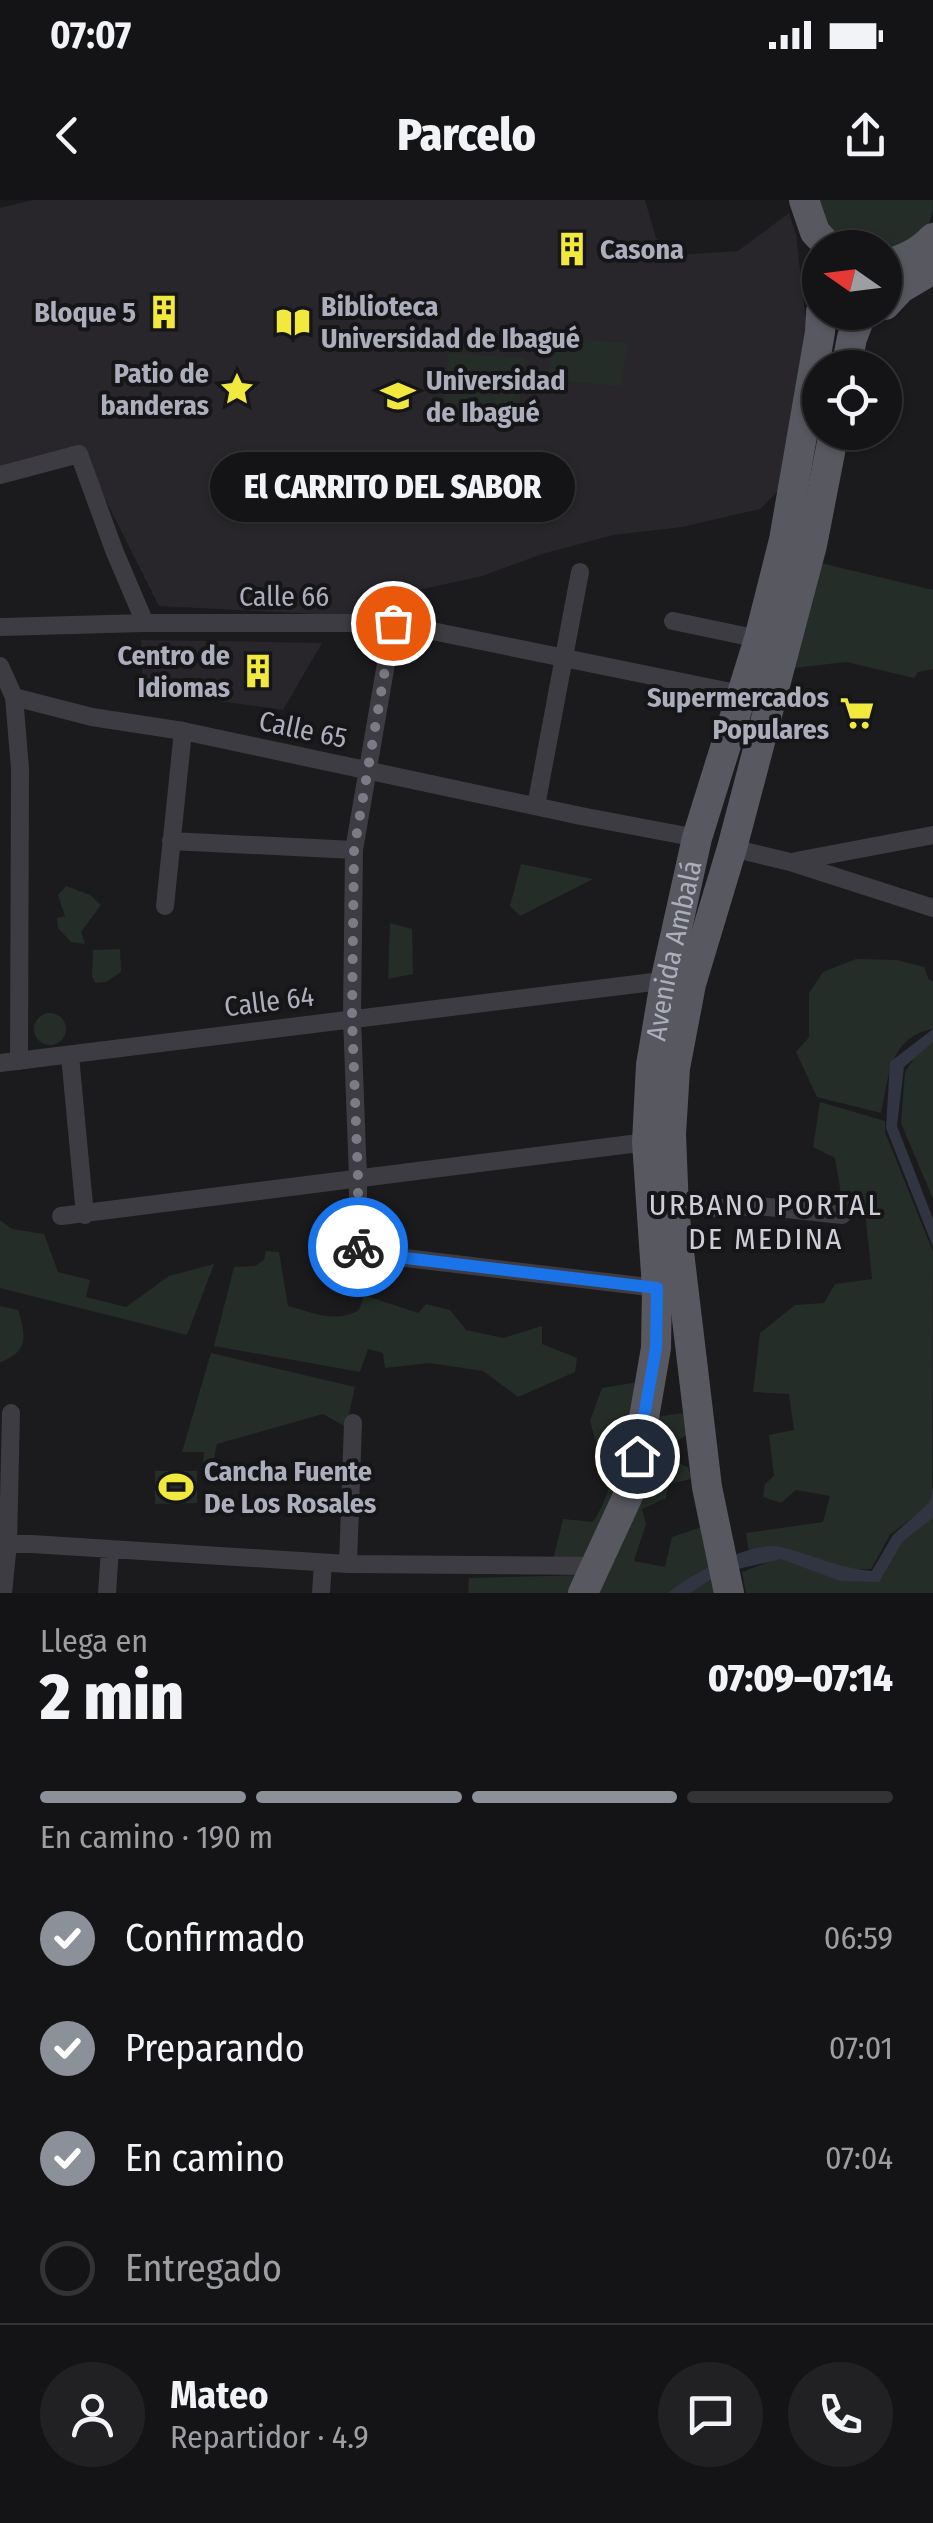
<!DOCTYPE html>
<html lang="es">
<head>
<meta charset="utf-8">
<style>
  :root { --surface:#141416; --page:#212123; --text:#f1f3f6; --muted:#9d9ea1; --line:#333335; --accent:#8c9099 }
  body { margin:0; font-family:"Fira Sans Condensed",sans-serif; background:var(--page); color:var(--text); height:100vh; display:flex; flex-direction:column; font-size:38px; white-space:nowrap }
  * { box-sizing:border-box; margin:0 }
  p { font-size:32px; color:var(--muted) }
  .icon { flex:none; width:55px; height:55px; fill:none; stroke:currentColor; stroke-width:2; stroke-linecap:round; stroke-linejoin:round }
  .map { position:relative; height:1393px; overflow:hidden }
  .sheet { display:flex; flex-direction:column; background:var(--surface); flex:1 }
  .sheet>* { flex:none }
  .needle { width:65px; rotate:284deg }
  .buttons { position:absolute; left:802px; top:30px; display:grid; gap:20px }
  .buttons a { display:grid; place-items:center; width:100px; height:100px; border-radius:50%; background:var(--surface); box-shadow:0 2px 8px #0004,0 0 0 2px var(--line); font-size:50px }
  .pin { position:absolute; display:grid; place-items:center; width:85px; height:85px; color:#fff; margin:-42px; border:5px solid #fff; border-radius:50%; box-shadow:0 2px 10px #0007 }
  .courier { position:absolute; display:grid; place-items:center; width:100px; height:100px; margin:-50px; border:8px solid #1a73e8; border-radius:50%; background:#fff; color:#222; box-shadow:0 2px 12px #0007 }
  .bubble { position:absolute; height:70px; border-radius:35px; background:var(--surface); box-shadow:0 2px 8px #0004,0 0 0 2px var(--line); font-size:32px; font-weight:800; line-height:70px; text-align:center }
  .summary em { font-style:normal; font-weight:800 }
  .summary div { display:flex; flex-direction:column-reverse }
  .summary { display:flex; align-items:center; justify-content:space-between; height:170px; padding:0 40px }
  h1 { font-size:65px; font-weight:800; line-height:75px }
  .bar { display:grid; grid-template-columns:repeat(4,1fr); gap:15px 10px; align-content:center; height:120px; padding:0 40px }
  .bar i { height:12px; border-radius:8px; background:var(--line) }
  .bar .active { background:var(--accent) }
  .bar p { grid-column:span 4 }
  .line { display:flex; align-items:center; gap:25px; padding:0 40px; border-top:2px solid var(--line) }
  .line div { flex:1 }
  .round { display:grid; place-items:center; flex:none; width:105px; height:105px; border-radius:52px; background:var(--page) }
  ol { padding:0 40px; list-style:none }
  li { display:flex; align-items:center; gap:30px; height:110px }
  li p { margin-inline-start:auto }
  li .icon { padding:10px; border-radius:50%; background:var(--accent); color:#fff; stroke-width:4 }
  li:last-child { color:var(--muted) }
  li i { width:55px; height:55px; border:5px solid var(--line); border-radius:50% }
  .status { display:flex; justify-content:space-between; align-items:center; height:70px; padding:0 50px; background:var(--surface); direction:ltr }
  .status svg { height:28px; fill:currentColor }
  header { display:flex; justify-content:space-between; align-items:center; height:130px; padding:0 40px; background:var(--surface); font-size:45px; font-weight:800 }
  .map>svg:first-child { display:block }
  .built { fill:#28262a }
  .green { fill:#242d28 }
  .water { fill:#303541 }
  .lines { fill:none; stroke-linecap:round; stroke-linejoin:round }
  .minor { stroke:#3c3c42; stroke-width:18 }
  .primary { stroke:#585861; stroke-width:30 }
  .done { stroke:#7a7b84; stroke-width:10; stroke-dasharray:0 18 }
  .route { stroke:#1a73e8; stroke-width:12 }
  .labels { text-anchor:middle; stroke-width:8; stroke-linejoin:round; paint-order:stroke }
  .poi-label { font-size:28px; font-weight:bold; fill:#adaebc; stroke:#161518; text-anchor:start }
  .street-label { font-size:28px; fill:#adaebc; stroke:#161518 }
  .neighbourhood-label { font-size:30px; letter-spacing:2.5px; fill:#cfced8; stroke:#161518 }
</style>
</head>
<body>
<div class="status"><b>07:07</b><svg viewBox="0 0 49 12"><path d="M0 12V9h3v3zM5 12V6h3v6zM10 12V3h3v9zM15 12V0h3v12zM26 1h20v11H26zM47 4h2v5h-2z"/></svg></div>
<header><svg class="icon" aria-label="back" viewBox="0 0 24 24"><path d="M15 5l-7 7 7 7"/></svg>Parcelo<svg class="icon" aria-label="share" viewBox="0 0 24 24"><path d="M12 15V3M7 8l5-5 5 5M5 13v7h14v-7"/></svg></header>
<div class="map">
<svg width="933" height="1393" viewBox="0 0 933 1393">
  <rect width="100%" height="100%" fill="#1b1b1d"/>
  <path class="built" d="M33 0H645L656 38 678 55 738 51 789 13 796 35 807 132 780 289 760 309 682 327 613 335 542 354 482 376 395 395 369 413 355 416 159 406 86 261 0 276V8Z
    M141 440 210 441 322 443 283 510 143 490Z"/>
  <path class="green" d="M815 0H933C933 37 914 38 885 53V48C837 47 834 44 815 0Z
    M553 138 628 143 621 186 548 180Z
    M448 153 525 158 519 209 445 203Z
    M817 362 933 390V469L918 472 914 478 846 462 794 468Z
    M521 664 593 679 520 716 510 706Z
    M66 686 90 695 101 705 81 732 85 744 71 742 58 728 57 718 65 716 58 695Z
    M390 723 412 729 413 774 388 779Z
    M120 749 121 772 106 782 95 783 92 776 93 750Z
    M856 759 897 760 924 767 929 780 933 781V829C889 837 889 877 881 913L817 897 796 852 809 837V793L823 772Z
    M34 829a16 16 0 1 1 32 0a16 16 0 1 1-32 0Z
    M933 836V999L901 923 905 872 928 837Z
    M820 902 885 921V932L933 1052 932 1302 890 1335 871 1369H841L781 1347 749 1352 746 1333 823 1322 830 1296 796 1290 781 1303 763 1297 765 1284 774 1276 769 1235 794 1230 789 1194 753 1192 760 1133 795 1105 824 1103 835 1084 872 1079 865 1011 843 1006 835 958 813 947Z
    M0 1020 12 1029 44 1034 58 1072 90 1080 86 1097 126 1107 169 1076 214 1064 187 1135 0 1088Z
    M266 1051 279 1052 288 1106C311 1112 336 1124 359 1110L364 1095 418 1113 426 1104 450 1110 466 1130 503 1138 542 1126V1144L577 1158 575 1172 518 1197 483 1171 429 1163 385 1168 383 1153 368 1149 360 1172 214 1146 234 1067 255 1066 264 1060Z
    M0 1106 18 1110C26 1135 29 1152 0 1162Z
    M211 1153 355 1187 346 1227 323 1214 217 1244 211 1272 202 1273 204 1252H182Z
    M638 1182 628 1271 596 1359 553 1360 563 1319 593 1322C609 1297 613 1279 611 1249H598L590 1221 602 1188Z
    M684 1213 691 1233 678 1240 680 1264 688 1267 692 1279 668 1284 666 1298 642 1309 646 1324 634 1361 665 1367 672 1337 702 1327 718 1393H591L648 1218Z
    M155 1271H197V1303L155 1304Z
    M933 1313V1393H746L742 1372 782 1357 877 1379 899 1340Z
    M586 1375 576 1393H468L469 1378Z"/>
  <path class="water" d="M933 829V842L904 867 897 926 933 1019V1047L886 928 890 862Z
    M933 1287V1318L903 1341 879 1382 840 1381 781 1359 721 1373 690 1393H668C691 1374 751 1340 781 1347 814 1355 837 1368 872 1371L893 1335 930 1302Z"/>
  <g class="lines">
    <path class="minor" d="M0 275 79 254 114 350 145 423
      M673 421 759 439
      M393 423 354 650 352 818 358 978V1047L372 1054 657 1088
      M0 427 145 423H393L741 494
      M0 466 14 497 20 569 19 861
      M14 497 92 517 183 531 581 616 697 638
      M536 606 580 372
      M171 641 354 650
      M732 648 790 662 933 708
      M796 661 933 635
      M165 706 183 531
      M70 856 85 1015
      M0 863 669 780
      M674 1010 759 1006 842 1015
      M61 1016 647 942
      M0 1342 348 1364 598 1366
      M348 1364 353 1223
      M3 1393 8 1343 11 1213
      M107 1393 110 1349
      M321 1393 323 1363"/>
    <g class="primary">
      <path d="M804 0 815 32 830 48"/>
      <path d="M885 64C905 60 919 52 933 38"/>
      <path d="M885 105 901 88 933 69"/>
      <path d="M846 168 852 138 862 112"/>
      <path id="s1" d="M583 1393 632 1287 656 1148 657 1088 647 942 651 865 665 782 697 638 759 439 784 340 820 132 821 112"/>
      <path d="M729 1393 707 1287 674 1010 671 934 675 868 691 784 732 648 812 345 834 232"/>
    </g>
  </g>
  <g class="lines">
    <path class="done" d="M358 1047V978L352 818 354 650 393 423"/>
    <path class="route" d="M358 1047 372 1054 657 1088 656 1148 637 1256"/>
  </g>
  <defs>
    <g id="building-bare" transform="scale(2.7)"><path d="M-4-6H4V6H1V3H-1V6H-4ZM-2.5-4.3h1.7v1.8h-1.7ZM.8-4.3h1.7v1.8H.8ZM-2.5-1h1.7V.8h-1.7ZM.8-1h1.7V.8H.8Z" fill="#f1e93e" stroke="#161518" stroke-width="2.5" paint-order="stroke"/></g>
    <g id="library-bare" transform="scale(2.7)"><path d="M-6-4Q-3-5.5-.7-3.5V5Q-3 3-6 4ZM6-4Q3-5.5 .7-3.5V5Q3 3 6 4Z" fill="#f1e93e" stroke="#161518" stroke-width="2.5" paint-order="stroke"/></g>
    <g id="sight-bare" transform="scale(2.7)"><path d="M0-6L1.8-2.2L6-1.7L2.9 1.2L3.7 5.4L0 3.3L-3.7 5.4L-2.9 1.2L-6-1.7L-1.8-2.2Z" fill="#f1e93e" stroke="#161518" stroke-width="2.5" paint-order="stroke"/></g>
    <g id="university-bare" transform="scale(2.7)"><path d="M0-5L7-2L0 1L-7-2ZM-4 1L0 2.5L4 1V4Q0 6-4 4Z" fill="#f1e93e" stroke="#161518" stroke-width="2.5" paint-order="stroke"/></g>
    <g id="supermarket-bare" transform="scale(2.7)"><path d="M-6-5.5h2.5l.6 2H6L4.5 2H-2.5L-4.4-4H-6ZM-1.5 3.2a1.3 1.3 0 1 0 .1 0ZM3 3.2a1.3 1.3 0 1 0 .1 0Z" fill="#f1e93e" stroke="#161518" stroke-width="2.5" paint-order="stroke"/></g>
    <g id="stadium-bare" transform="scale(2.7)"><path d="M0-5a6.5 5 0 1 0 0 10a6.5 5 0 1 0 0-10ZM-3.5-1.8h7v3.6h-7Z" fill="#f1e93e" stroke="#161518" stroke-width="2.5" paint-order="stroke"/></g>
  </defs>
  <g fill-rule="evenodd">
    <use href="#building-bare" x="572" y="49"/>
    <use href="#building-bare" x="164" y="112"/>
    <use href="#library-bare" x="293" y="122"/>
    <use href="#sight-bare" x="237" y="189"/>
    <use href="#university-bare" x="398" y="196"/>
    <use href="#building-bare" x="258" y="471"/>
    <use href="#supermarket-bare" x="857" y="513"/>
    <use href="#stadium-bare" x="176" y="1287"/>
  </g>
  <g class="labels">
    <g class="poi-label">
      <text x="600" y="59">Casona</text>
      <text x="321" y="116">Biblioteca<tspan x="321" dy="32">Universidad de Ibagué</tspan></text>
      <text x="136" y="122" text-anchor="end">Bloque 5</text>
      <text x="209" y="183" text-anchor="end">Patio de<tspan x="209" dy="32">banderas</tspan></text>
      <text x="426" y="190">Universidad<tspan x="426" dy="32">de Ibagué</tspan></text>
      <text x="230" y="465" text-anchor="end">Centro de<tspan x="230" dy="32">Idiomas</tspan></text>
      <text x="829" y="507" text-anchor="end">Supermercados<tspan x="829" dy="32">Populares</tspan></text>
      <text x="204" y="1281">Cancha Fuente<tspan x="204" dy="32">De Los Rosales</tspan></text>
    </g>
    <g class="street-label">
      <text x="284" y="406">Calle 66</text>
      <text transform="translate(303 529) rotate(12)" y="10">Calle 65</text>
      <text dy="10" stroke="none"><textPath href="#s1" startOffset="658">Avenida Ambalá</textPath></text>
      <text transform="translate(269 801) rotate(-7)" y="10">Calle 64</text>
    </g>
    <g class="neighbourhood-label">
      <text x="766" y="1015">URBANO PORTAL<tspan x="766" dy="34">DE MEDINA</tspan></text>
    </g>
  </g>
</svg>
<div class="buttons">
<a><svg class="needle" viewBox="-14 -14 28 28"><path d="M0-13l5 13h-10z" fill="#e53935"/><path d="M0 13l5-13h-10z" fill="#9d9ea1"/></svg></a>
<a><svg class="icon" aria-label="locate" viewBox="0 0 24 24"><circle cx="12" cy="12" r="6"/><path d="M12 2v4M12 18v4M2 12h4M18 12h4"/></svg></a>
</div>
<div class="pin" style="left:393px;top:423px;background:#ea580c"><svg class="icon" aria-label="bag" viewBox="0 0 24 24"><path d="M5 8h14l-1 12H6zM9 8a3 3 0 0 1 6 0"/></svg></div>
<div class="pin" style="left:637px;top:1256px;background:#1f2937"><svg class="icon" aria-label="home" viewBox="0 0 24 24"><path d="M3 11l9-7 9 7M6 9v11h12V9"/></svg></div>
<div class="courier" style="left:358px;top:1047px"><svg class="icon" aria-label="bike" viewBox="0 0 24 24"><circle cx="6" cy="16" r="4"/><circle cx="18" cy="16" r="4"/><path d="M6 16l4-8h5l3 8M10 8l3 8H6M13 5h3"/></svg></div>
<div class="bubble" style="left:210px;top:252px;width:365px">El CARRITO DEL SABOR</div>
</div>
<section class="sheet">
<div class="summary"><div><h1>2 min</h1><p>Llega en</p></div><em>07:09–07:14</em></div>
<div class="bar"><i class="active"></i><i class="active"></i><i class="active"></i><i></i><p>En camino · 190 m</p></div>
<ol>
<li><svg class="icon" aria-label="check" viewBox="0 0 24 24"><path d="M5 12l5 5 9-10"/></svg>Confirmado<p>06:59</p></li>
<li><svg class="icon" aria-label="check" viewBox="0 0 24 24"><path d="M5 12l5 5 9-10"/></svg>Preparando<p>07:01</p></li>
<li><svg class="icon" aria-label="check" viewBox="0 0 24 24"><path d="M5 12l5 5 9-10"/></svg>En camino<p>07:04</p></li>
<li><i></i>Entregado</li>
</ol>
<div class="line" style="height:180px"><a class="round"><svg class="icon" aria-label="person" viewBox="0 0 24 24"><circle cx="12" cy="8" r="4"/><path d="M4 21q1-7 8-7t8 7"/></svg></a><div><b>Mateo</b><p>Repartidor · 4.9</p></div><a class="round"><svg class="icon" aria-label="chat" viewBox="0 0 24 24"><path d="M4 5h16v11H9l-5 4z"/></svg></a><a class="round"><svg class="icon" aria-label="phone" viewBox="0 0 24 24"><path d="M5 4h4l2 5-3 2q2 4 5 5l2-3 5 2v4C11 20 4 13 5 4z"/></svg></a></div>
</section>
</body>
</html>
